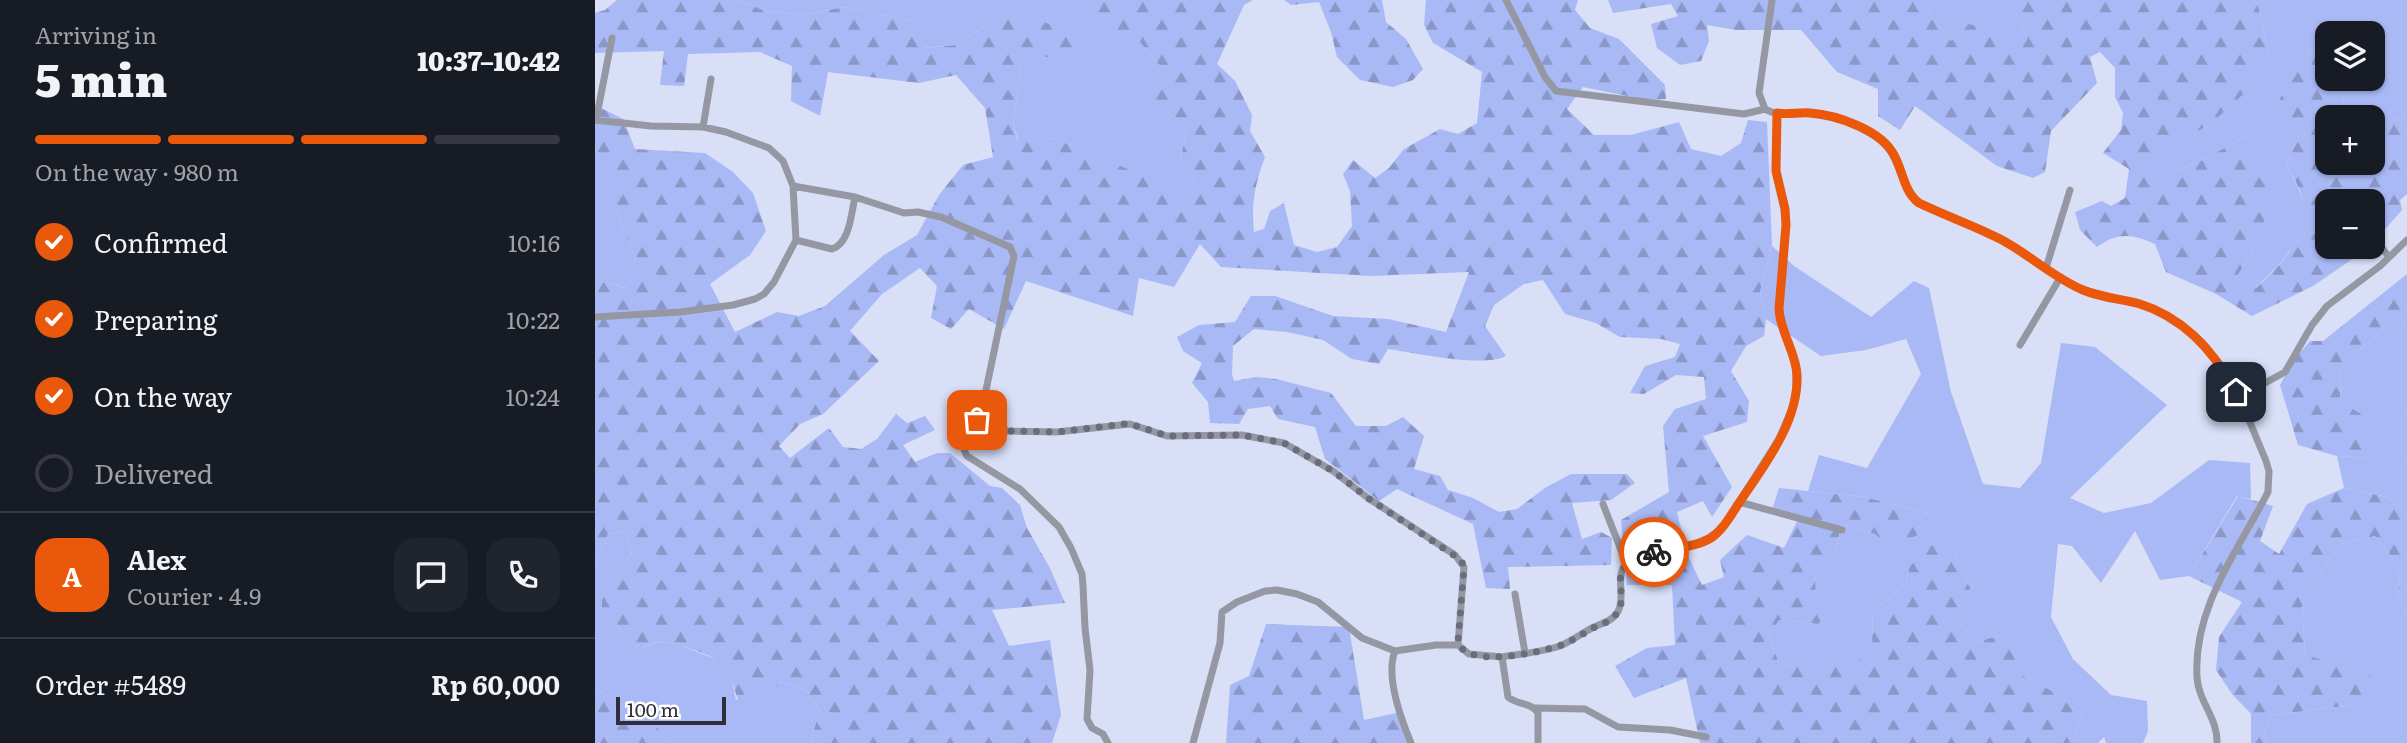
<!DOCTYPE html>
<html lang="en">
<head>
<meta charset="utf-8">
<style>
  :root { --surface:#171b24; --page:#20242c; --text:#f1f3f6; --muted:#9ea1a6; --line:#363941; --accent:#ea580c }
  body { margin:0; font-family:Literata,serif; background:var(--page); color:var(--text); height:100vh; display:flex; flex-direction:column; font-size:26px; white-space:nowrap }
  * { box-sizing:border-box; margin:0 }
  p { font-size:23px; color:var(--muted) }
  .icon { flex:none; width:38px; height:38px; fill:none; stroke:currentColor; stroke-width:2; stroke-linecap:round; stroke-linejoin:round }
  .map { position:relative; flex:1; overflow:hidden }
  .sheet { display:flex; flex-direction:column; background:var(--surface); width:595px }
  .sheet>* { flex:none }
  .tools { position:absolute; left:1720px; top:21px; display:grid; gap:14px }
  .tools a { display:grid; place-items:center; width:70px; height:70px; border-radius:14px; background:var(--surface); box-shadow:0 2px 5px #0004; font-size:35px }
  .scale { position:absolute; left:21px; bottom:18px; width:110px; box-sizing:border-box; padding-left:7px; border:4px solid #2d3039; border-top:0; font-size:19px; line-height:24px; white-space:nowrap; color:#2d3039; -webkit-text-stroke:5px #fff; paint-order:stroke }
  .pin { position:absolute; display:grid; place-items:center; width:60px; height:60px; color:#fff; margin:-30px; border-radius:14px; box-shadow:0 4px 10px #0006 }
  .courier { position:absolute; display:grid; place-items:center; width:70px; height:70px; margin:-35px; border:5px solid #ea580c; border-radius:50%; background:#fff; color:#222; box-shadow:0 2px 9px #0007 }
  .head em { font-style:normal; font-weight:800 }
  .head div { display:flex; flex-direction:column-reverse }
  .head { display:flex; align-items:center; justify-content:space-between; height:119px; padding:0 35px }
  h1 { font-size:46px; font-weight:800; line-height:52px }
  .bar { display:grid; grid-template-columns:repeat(4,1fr); gap:10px 7px; align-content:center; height:84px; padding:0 35px }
  .bar i { height:9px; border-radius:5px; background:var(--line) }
  .bar .current { background:var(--accent) }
  .bar p { grid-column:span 4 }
  .line { display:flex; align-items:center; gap:18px; padding:0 35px; border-top:2px solid var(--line) }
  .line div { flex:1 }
  .round { display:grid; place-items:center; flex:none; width:74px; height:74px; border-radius:21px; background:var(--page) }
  ol { padding:0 35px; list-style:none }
  li { display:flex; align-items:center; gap:21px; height:77px }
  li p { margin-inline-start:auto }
  li .icon { padding:7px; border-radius:50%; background:var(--accent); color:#fff; stroke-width:4 }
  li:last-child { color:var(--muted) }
  li i { width:38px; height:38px; border:4px solid var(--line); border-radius:50% }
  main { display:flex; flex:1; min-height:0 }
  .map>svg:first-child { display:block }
  .grass { fill:#a9b9f5 }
  .forest { fill:url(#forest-firs) }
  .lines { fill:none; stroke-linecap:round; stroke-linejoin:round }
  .street { stroke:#9598a2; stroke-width:7 }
  .done { stroke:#696d7c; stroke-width:7; stroke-dasharray:0 12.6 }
  .route { stroke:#ea580c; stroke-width:9 }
</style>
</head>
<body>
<main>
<section class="sheet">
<div class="head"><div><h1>5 min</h1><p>Arriving in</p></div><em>10:37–10:42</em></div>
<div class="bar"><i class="current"></i><i class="current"></i><i class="current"></i><i></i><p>On the way · 980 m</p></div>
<ol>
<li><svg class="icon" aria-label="check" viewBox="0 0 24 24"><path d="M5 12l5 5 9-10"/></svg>Confirmed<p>10:16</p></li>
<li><svg class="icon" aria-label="check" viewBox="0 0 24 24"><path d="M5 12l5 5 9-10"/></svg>Preparing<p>10:22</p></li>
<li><svg class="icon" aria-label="check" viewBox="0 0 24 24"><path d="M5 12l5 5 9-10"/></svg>On the way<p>10:24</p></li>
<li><i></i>Delivered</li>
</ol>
<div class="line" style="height:126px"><b class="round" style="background:var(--accent);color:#fff">A</b><div><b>Alex</b><p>Courier · 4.9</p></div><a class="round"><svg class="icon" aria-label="chat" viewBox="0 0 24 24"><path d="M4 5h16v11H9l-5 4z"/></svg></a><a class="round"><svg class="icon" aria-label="phone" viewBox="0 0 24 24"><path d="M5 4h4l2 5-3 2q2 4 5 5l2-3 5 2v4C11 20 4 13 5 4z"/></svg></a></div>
<div class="line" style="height:91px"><div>Order #5489</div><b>Rp 60,000</b></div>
</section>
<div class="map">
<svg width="1812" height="743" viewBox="0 0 1812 743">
  <defs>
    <pattern id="forest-firs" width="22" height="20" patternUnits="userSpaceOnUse" patternTransform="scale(1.75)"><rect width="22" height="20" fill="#a9b9f5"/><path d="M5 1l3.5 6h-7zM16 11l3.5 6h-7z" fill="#8a97c7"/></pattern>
  </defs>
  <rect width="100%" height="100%" fill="#d8dff7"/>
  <path class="grass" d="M143 0H495L492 8 516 31 544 41 564 65 587 73 567 115 591 131 586 158 600 179 590 194 458 138 424 143 418 123 428 52 401 18 362 45 327 48 328 23 249 7 208 15 168 10Z
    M1344 0H1411L1421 13 1432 40 1425 51 1356 41 1333 13 1344 5Z
    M1660 0H1812V114L1778 130V117H1759L1749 106 1744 79H1778V33H1732V43L1711 57 1705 135 1691 164C1697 176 1704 188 1708 200 1720 233 1681 268 1660 288L1640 280 1666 236 1652 135 1612 158 1561 180 1553 158 1614 125 1673 51 1664 9Z
    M0 151 12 162 26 190 17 201 41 258 32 288 5 281 0 282Z
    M1177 246 1199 266 1276 317 1319 281 1334 288 1356 392 1388 484 1425 488 1446 463 1466 343 1500 347 1572 405 1475 498 1509 513 1556 503 1614 460 1655 463 1656 499 1642 496 1594 576 1565 580 1540 531 1506 583 1477 546 1463 544 1456 617 1478 659 1516 695 1552 701 1553 731 1548 743H1511L1509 737 1503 743H1484L1480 736 1487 717C1467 698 1449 684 1424 674L1416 633 1379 642 1358 614 1376 590 1356 547 1314 568 1311 583 1278 612 1277 646 1264 661 1185 666 1174 636 1184 620 1223 624 1236 609 1221 598 1220 571 1241 551 1246 525 1280 534 1334 513 1269 497 1213 491 1224 455 1272 468 1326 374 1311 339 1271 350 1226 356 1171 319 1165 292Z
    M1812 322V415L1806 419 1807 456 1812 460V514L1792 497 1749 488 1742 456 1775 458 1745 401 1746 366 1789 329Z
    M31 532 37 554 7 583V611L44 649 64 642 82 644 128 662 136 676 141 700 187 682 211 690 225 710 215 743H75L65 730 0 688V565L13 534Z
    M1780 536 1803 566 1804 605 1812 612V743H1672L1669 733 1676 715 1758 705 1710 655 1707 604 1732 563 1746 544Z"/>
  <path class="forest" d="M22 0H143L168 10 208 15 249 7 328 23V48L362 45 401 18 429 16 467 28 480 48 469 60 428 53 418 123 423 142 458 138 590 193 600 179 586 158 591 131 567 115 558 94 586 73 564 65 544 41 516 32 491 8 495 0H658L649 5 622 64 640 81 657 115 655 131 670 157C660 184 656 203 659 232L669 229 675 211 689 203 699 245 722 252 742 247 757 226 755 191 748 174 758 160 780 178 794 168 809 149 845 129 863 134 882 123 887 72 838 43 829 25 831 0H983L980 10 995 28 1024 39 1070 85 1071 99 1052 100 988 87 972 109 999 135H1036L1084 122 1096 149 1126 156 1146 143 1153 120 1172 122 1177 246 1165 292 1171 319 1169 336 1151 346 1136 371 1154 401 1152 422 1108 436 1137 487 1117 517 1108 501 1082 512 1092 554 1107 585 1129 577 1125 560 1152 535 1189 548 1203 519 1177 510 1184 488 1269 497 1334 513 1325 534 1296 546 1280 534 1246 525 1241 551 1220 571 1221 598 1237 609 1223 624 1184 620 1174 636 1185 666 1264 660 1277 645 1278 612 1311 583 1314 568 1333 545 1356 547 1376 590 1358 614 1379 642 1416 633 1431 645 1424 674C1449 684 1468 698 1487 717L1480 736 1484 743H1105L1091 678 1039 698 1020 666 1052 648 1080 645 1077 585H1032L1026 520 1074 492 1068 426 1080 409 1111 399 1109 377 1081 375 1049 394 1035 393 1050 366 1080 357 1085 344 1066 339 1025 337 1001 323 970 314 948 280 929 284 899 305 890 326 911 356C888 368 821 353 793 349L784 364 757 359 728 340 692 332 659 329 638 346 637 375 639 381 661 377 681 379 736 393 761 426H791L808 417 829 436 819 469 845 476 853 490 878 498 904 512 922 509 950 488 976 474H1032L1040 483 1016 500 977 503 987 539 1006 532 1017 538 1016 565 913 567 915 589 891 588 878 524 802 489 784 501 730 459 720 427 683 419 675 406 653 409 644 424 615 423 613 402 597 383 607 363 588 351 582 337 604 325 640 322 656 296H680L738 316 793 319 851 332 874 272 775 276 626 267 605 244 579 287 544 278 538 316 431 281 409 329 374 309 356 329 336 318 342 286 325 268 287 294 255 331 284 361 228 414 205 424 184 446 195 458 234 428 248 447 266 449 282 439 301 414 312 423 330 416 340 430 308 445 320 462 342 453H355L395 486 407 488 425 505 432 528 455 568 470 603 397 610 414 646 455 640 466 715 457 743H215L225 710 211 690 187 682 150 710C138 697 140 680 130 666 123 656 77 641 64 642 58 643 50 647 44 649L7 611V583L37 554 31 532 13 534 0 565V282L5 281 31 288 41 258 17 201 25 189 12 162 0 151V105L28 119 40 149 110 153 138 172 158 193 171 231 155 255 115 284 140 332 182 312 204 316 230 306 289 255 322 235 344 195 368 165 398 157 390 108 361 75 324 83 233 72 225 116 196 101 197 66 165 52 93 54 89 86 65 85 69 51 0 53V13L10 10Z
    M689 0H787L791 22 811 39 828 69 818 80 798 87 765 80 742 57 736 32 724 2 696 5Z
    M1013 0H1344L1345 5 1333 13 1356 41 1374 24 1409 34 1425 50 1432 40 1421 13 1411 0H1660L1664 9 1673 51 1654 89 1614 125 1554 158 1561 180 1612 158 1652 135 1674 194 1666 236 1640 280 1661 288C1684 266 1712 240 1709 205 1708 192 1697 176 1691 164L1705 135 1681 105 1711 57 1732 43V79H1744L1749 106 1759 117H1732V163H1778V130L1812 114V194L1805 200 1807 210 1778 243V201H1732V247H1775L1718 286 1657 316 1621 294 1571 272 1560 244C1537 234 1523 232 1502 247L1485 230 1480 212 1507 201 1516 206 1530 198 1534 169 1508 153 1526 130 1528 113 1520 97V68L1505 52 1495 57 1502 83 1456 131 1450 172 1438 178 1402 166 1320 106 1305 130 1283 116V89L1242 72 1206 30H1141L1112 25 1114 41 1106 61 1085 65 1062 48 1056 24 1083 16 1076 4 1018 13Z
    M1812 274V322L1789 329 1746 366 1745 401 1769 416 1775 458 1742 456 1703 445 1685 385 1699 360 1715 341H1728Z
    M1812 415V460L1807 457 1805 419Z
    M1749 488 1792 497 1812 514V612L1804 605 1803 566 1780 536 1746 544 1732 563 1707 604 1710 655 1774 673 1779 692 1758 705 1676 715 1669 733 1672 743H1656V714L1637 694 1621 670 1624 637 1647 602 1594 576 1643 496 1678 506 1665 541 1684 554 1712 504Z
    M671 624 754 627 769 720 806 712 813 743H631L635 685 654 676Z
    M0 688 65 730 75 743H0Z"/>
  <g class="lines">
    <path class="street" d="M911 0 950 77 961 91 1149 114 1170 109
      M1177 0 1164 93 1170 109C1185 118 1202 111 1218 113 1239 116 1262 125 1280 136 1309 155 1302 186 1324 203L1407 240 1465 278 1488 290 1549 305 1563 311 1598 334 1607 342 1626 366 1654 420 1671 461 1674 471 1673 492C1643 551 1598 607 1602 677 1603 701 1623 718 1622 743
      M0 120 56 126 108 127 131 132 174 148 188 161 198 186 201 240 179 282 169 294 160 299 138 305 85 312 0 317
      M1 120 17 38
      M108 127 116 79
      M198 186 260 197 309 213 323 212 346 217 415 247 419 256 391 390 382 415 386 426 413 431 462 432 535 424 572 436 647 435 689 443 738 471 773 498 860 555 869 567 863 645 874 654 907 657 913 697C922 705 936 702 943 713V743
      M1778 212 1784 207
      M1778 236 1794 257
      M201 240 237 249C255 243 256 214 260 197
      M1451 268 1475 190
      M1425 345 1465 278
      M1641 392 1670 383 1690 372 1717 325 1732 306 1785 266 1812 240
      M382 420C373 432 363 442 372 456L425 489 464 527 476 548 487 574 488 586 490 628 495 670 492 719 497 728 508 734 513 743
      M1144 502 1247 530
      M1008 504 1031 563
      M920 594 930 653
      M800 651C790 676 806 719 816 743
      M907 657C926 654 947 652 965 646 977 641 987 633 999 627 1008 623 1020 620 1024 609 1031 593 1017 571 1036 560 1067 542 1106 554 1130 524L1184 439 1198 406 1201 389V364L1185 321 1184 309 1191 225 1190 209 1181 171 1182 113
      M940 708 990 709 1023 727 1075 730 1111 737
      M598 743 625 643 627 612 642 602 670 591 682 590 702 594 723 602 767 638 800 651 841 645H863"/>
  </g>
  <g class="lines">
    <path class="done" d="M382 420 390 428 413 431 462 432 529 424 542 426 572 436 647 435 689 443 738 471 773 498 866 560 869 567 863 641C869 669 943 653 963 646 981 641 995 627 1012 622 1049 598 995 569 1059 552"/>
    <path class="route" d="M1059 552C1078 547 1100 548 1116 538 1129 529 1137 513 1146 500 1170 464 1204 421 1202 375 1201 352 1185 332 1184 309L1191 225 1190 209 1181 171 1182 113C1193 115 1204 112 1215 113 1242 115 1286 130 1299 155 1308 171 1309 192 1324 203 1351 216 1380 226 1407 240 1435 255 1459 278 1488 290 1507 298 1527 299 1545 304 1590 318 1620 353 1641 392"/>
  </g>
</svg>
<div class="tools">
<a><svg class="icon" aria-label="layers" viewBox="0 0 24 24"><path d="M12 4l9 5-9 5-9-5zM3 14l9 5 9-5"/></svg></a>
<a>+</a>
<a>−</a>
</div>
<div class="scale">100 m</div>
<div class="pin" style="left:382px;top:420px;background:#ea580c"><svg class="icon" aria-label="bag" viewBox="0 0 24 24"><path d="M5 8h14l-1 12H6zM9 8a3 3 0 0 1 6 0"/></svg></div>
<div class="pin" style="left:1641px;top:392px;background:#1f2937"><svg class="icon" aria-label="home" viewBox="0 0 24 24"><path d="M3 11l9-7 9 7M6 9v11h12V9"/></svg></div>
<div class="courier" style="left:1059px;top:552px"><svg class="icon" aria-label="bike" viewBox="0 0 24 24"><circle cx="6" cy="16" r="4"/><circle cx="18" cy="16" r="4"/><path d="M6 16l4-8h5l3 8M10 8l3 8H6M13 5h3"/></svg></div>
</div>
</main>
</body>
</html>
